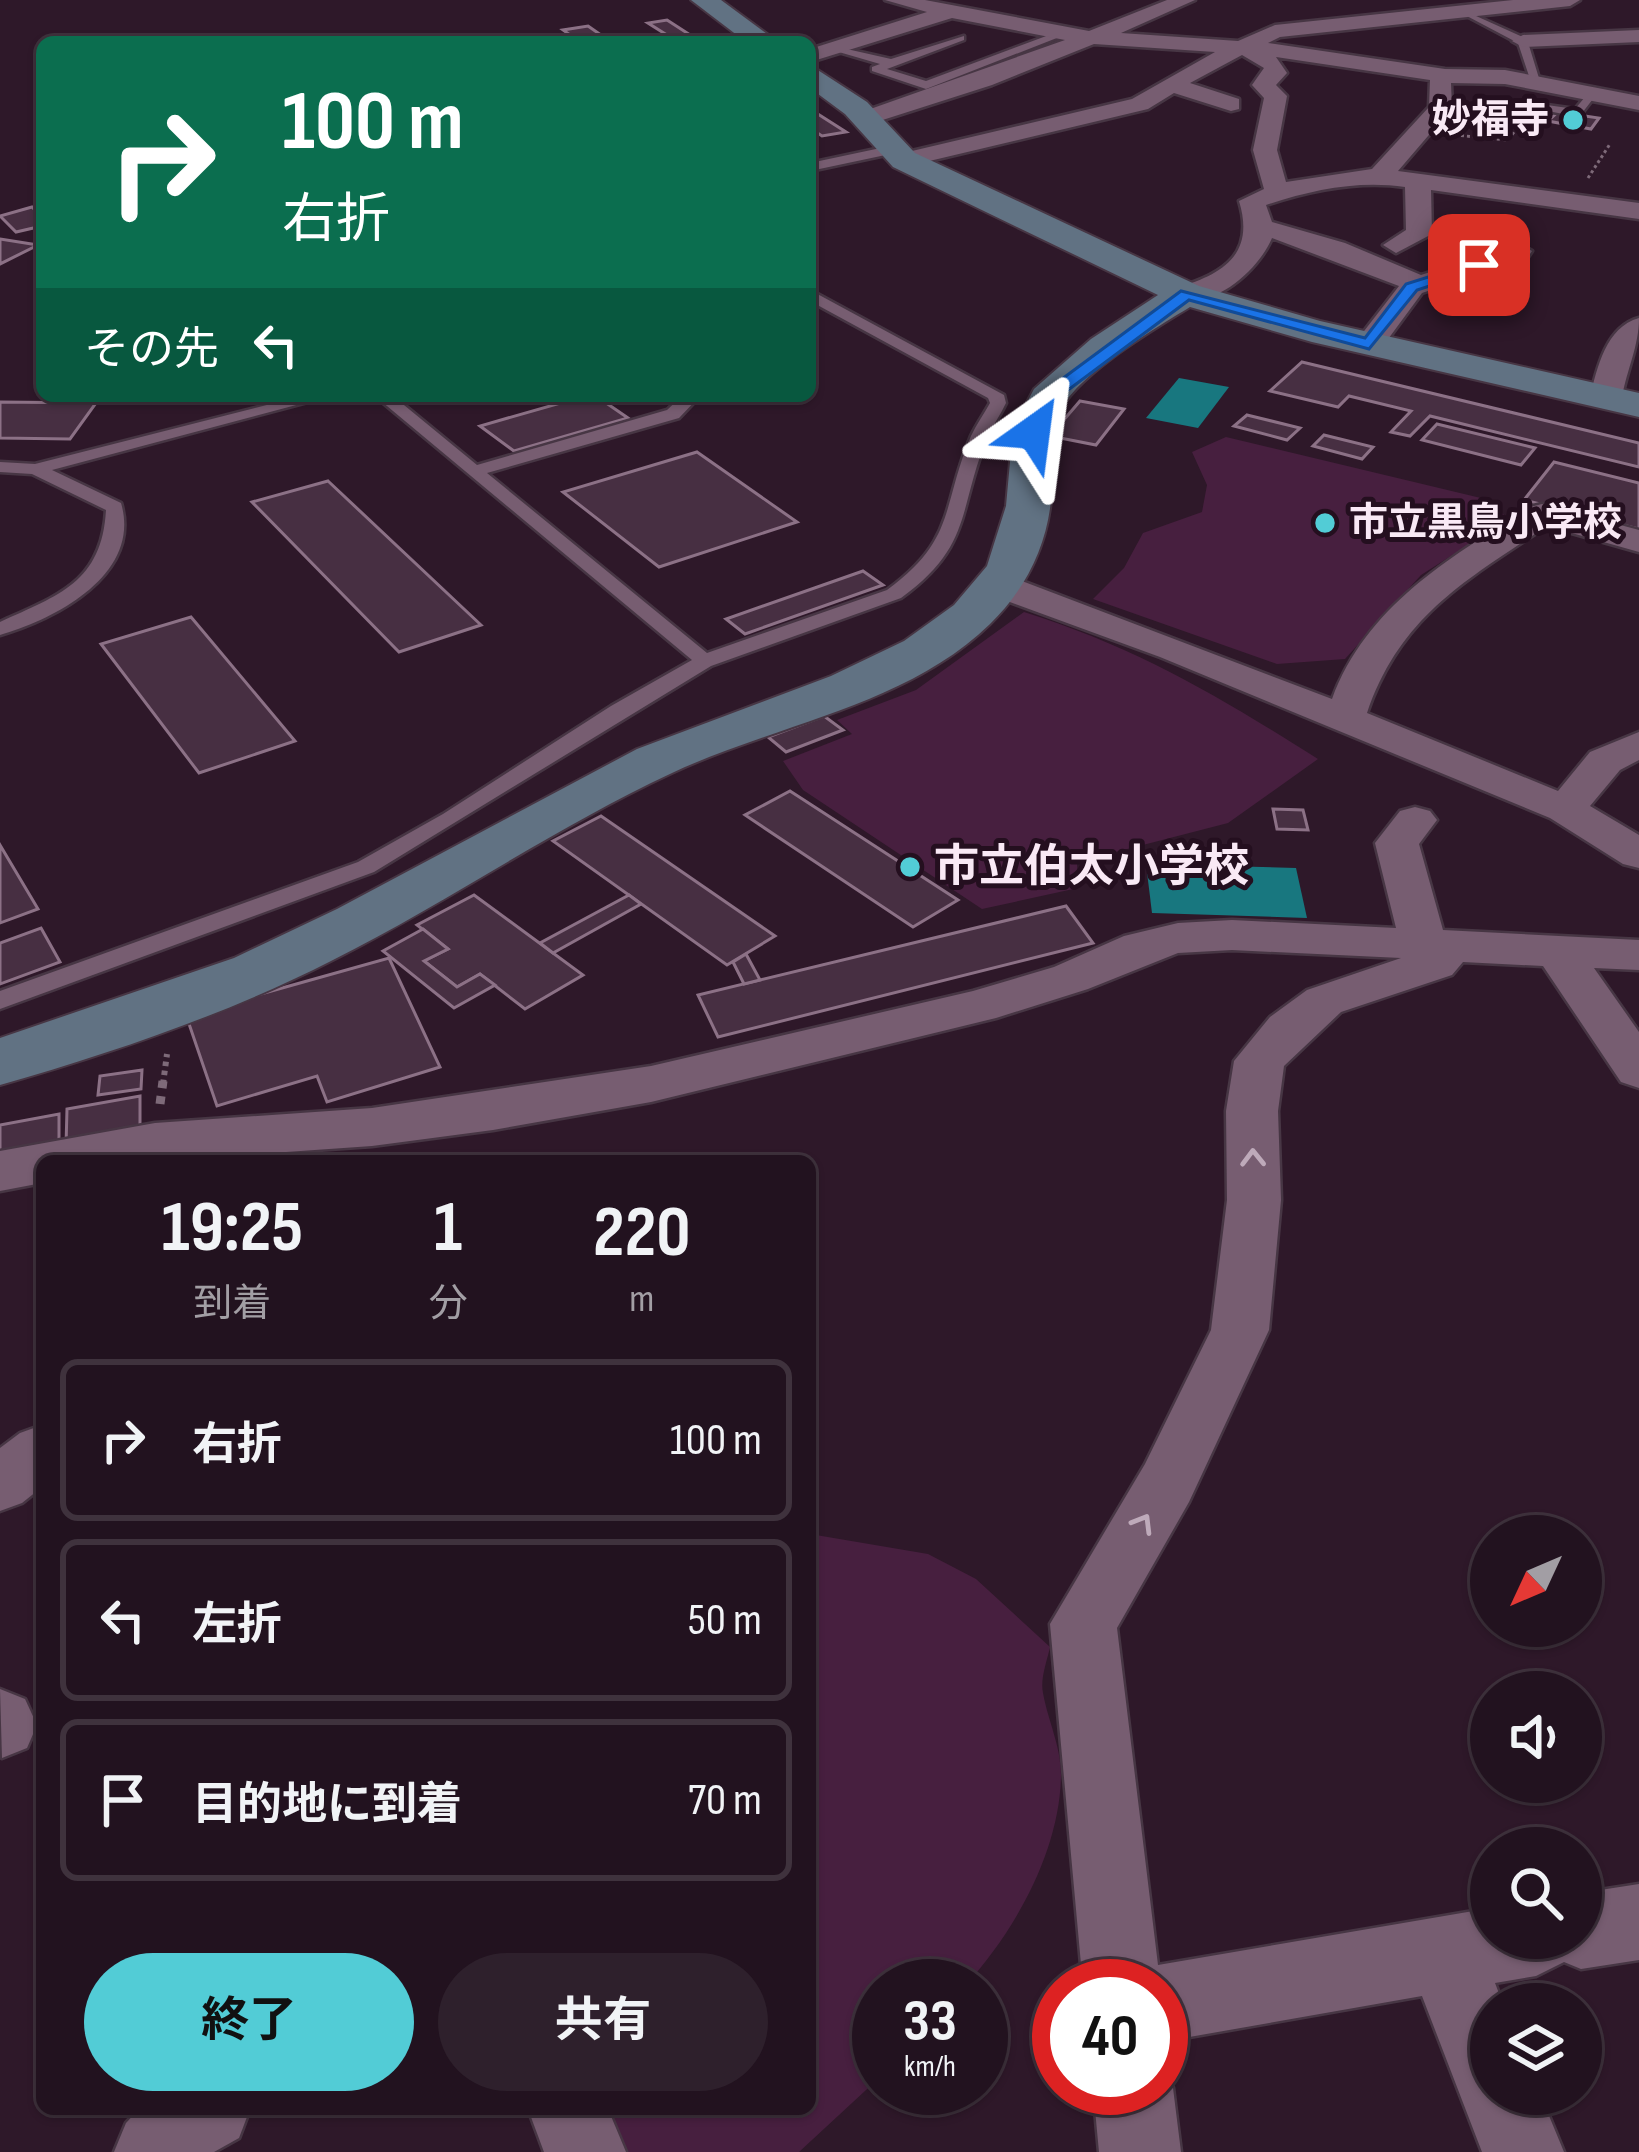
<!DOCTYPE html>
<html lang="ja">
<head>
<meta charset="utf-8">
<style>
	:root { --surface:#22121f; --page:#2e202c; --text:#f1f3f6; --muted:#a29ea4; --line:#3f323d; --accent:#52ccd6 }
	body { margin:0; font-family:"Sofia Sans Condensed","Noto Sans JP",sans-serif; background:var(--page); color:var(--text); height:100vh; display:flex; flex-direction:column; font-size:45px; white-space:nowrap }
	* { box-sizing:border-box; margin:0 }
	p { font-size:39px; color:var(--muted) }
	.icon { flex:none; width:66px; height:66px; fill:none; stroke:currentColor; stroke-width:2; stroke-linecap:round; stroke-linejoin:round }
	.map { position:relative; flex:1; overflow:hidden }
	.panel { position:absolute; left:36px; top:1155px; width:780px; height:960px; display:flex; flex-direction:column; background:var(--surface); border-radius:18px; box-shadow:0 3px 9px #0004,0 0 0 3px var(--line) }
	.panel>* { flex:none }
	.banner { position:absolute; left:36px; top:36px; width:780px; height:366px; border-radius:18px; box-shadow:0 3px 9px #0004,0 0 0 3px var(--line); background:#0b6e4f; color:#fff; overflow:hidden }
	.needle { width:78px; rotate:226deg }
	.controls { position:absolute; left:1470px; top:1515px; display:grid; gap:24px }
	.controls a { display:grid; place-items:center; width:132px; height:132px; border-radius:50%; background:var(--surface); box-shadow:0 3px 9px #0004,0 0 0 3px var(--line); font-size:60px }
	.speed { position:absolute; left:852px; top:1959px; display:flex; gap:24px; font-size:60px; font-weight:700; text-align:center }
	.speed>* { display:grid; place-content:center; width:156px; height:156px; border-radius:50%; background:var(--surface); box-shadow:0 3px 9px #0004,0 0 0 3px var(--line); line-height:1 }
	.speed small { font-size:30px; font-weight:400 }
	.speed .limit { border:18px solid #d22; background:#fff; color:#111 }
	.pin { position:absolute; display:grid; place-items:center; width:102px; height:102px; color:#fff; margin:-51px; border-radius:24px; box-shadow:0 6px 18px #0006 }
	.me { position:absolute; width:132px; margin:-66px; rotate:31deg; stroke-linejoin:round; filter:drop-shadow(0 0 9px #0008) }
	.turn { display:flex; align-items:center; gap:42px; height:252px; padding:0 48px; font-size:54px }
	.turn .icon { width:156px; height:156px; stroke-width:2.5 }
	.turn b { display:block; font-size:84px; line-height:102px }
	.then { display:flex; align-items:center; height:114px; padding:0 48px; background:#0003; gap:24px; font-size:45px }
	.eta { display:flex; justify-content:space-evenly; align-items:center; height:204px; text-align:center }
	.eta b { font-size:72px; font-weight:700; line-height:84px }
	.action { display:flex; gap:24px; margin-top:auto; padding:24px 48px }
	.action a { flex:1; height:138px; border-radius:72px; background:var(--accent); color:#111; font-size:48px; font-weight:700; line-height:138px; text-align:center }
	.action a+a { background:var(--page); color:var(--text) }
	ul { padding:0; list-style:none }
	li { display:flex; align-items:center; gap:36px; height:162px; margin:0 24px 18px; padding:0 24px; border:6px solid var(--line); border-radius:18px }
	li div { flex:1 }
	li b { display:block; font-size:45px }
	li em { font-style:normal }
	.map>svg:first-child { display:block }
</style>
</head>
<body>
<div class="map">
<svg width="1639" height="2152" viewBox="0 0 1639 2152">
	<rect width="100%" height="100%" fill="#2e1829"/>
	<g fill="#471f3f">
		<polygon points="1226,437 1485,499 1509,519 1421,575 1345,659 1277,664 1093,599 1124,568 1143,533 1202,512 1207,485 1192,452"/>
		<path d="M1024,612c114,36 194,84 294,147l-90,64 -151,39 1,26 -96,21 -179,-119 -20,-29 69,-27 -15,-14 79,-30z"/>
		<path d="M810,1534l118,20 48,25 74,68c-3,14 -10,32 -7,46 5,28 18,53 18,82 -1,76 -46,156 -96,211h-86v92l-80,74h-186l-19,-43h216z"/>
	</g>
	<g fill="#18777f">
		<polygon points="1179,378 1229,387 1198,428 1146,418"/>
		<polygon points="1146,864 1296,868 1307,918 1152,913"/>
	</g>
	<g fill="#472f42" stroke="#8c7186" stroke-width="3">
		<polygon points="667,20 701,42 678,42 648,23"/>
		<polygon points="588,26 611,42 580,42 563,30"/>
		<polygon points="810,109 846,132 822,136 810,128"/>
		<polygon points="1558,112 1599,118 1591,129 1548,121"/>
		<polygon points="32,207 42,217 42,226 16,232 0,216"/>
		<polygon points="0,239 38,245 0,264"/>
		<polygon points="1302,362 1639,443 1639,467 1430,416 1410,436 1391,432 1411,411 1349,396 1338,407 1270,391"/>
		<polygon points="585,396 596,396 628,418 514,451 480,426"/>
		<polygon points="1080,401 1124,409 1096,445 1050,436"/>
		<polygon points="0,402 96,403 70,439 0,438"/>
		<polygon points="1247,415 1300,428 1287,440 1234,426"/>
		<polygon points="1437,424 1535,448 1521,465 1422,440"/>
		<polygon points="1324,435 1373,447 1362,459 1313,446"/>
		<polygon points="697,452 797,522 659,567 563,492"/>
		<polygon points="1554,462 1639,483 1639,529 1524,500"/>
		<polygon points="328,481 481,625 399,652 252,502"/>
		<polygon points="863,571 883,585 745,634 726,619"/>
		<polygon points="191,617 295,741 199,773 101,644"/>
		<polygon points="824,716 843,730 786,752 768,737"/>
		<polygon points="790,791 958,900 913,927 745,815"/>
		<polygon points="1273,809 1303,810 1308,830 1277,829"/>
		<polygon points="601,816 775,936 727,965 553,841"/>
		<polygon points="0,845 38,909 0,923"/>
		<polygon points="474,895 553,953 583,975 525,1009 480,974 457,987 424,961 448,949 417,925"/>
		<polygon points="629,895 641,904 553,953 540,943"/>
		<polygon points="1066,906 1093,943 718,1037 698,995"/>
		<polygon points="41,928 60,962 0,984 0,943"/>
		<polygon points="423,929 448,949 424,961 457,987 480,974 495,985 454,1008 383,951"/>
		<polygon points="746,954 760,980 744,984 733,962"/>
		<polygon points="389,958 440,1067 327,1102 317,1076 217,1106 186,1015"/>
		<polygon points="142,1070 141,1089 98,1095 100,1076"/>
		<polygon points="140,1096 140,1133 66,1146 67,1109"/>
		<polygon points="59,1114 59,1148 0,1159 0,1125"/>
	</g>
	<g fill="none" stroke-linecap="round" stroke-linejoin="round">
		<defs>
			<g id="lane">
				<polygon points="1465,11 1527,39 1542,88 1532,85 1518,43 1465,15"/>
				<polygon points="1057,32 1067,34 926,89 872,71 872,67 880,64 832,50 838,47 891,59 964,36 964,40 887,69 926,81"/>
				<polygon points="1590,91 1596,95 1579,117 1527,107 1533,103 1575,109"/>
				<polygon points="890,146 895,153 810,171 810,163"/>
				<path d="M810,290l194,105 2,8c-5,11 -13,22 -18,33 -31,73 -14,109 -87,162l-190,68 -337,206 -374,137v-18l358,-129 85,-48 168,-108 81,-46 -317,-264h18l84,69 190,-55 15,-14h18l-21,22 -192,55 220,180 180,-63c70,-51 54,-84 84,-154 5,-11 13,-22 19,-33l-2,-5 -178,-97z"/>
				<path d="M302,396h28l-278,74 69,33c21,71 -65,116 -121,132v-13c59,-27 102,-40 106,-112l-74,-36 -32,-2v-10l35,2z"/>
			</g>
			<g id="street">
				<path d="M885,0h40l164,31 78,-31h28l-74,33 117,8 37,-16 238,-25h67l-10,6 -290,31 -12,6 177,26 60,1 134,26v14l-134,-26 -54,-1 1,25 -54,63 241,32v16l-208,-29 1,44 -36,19 -13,-8 23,-15 -1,-43c-47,-7 -94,3 -139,18l6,17 73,21 76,32 97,-32 14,8 -4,6 -106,36 -42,57 -11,3 -15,-9 45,-58 -127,-48c-14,33 -58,71 -96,62l-4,-6 4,-6c49,-14 79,-35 63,-87l25,-12 -11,-39 11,-52 -12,-13 12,-17 -22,-13 -52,28 49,16v10l-8,2 -57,-18 -26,16 -244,58 -9,-2v-10l237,-56 83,-47 -121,-8 -102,41 -125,40 -8,-2v-10l206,-73 -113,-22 -142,44v-13l117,-37zM1276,57l154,23 -1,27 -57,62 -86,13 -9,-32 10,-54 -11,-11 11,-12z"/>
				<polygon points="1639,30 1639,42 1523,47 1512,41 1523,35"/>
				<path d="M1639,318c0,28 -12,51 -17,79l-16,9 -11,-2 -5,-7c7,-29 16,-70 49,-79z"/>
				<path d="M1542,504l97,26v22l-92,-26c-81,54 -147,90 -180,187l191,78 32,-39 49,-20v28l-19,10 -30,36 49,29v33l-16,-4 -73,-46 -390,-161 -172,-63 -5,-8 5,-8h26l318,121c35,-94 118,-141 198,-192z"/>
				<polygon points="1415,807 1430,811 1437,820 1419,844 1443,930 1639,940 1639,970 1594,968 1639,1032 1639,1088 1621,1082 1543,966 1463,962 1452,975 1341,1012 1284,1066 1278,1111 1281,1200 1269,1330 1189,1502 1117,1628 1158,1965 1491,1908 1491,1938 1581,1938 1581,1893 1639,1884 1639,1960 1581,1969 1564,1962 1536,1976 1495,1983 1503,2004 1491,2004 1491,2094 1540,2094 1564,2152 1482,2152 1422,1996 1161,2042 1161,1986 1083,1986 1050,1624 1145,1464 1211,1330 1227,1200 1226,1111 1234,1061 1270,1017 1307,990 1401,958 1232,950 1178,953 1088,989 996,1018 651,1102 493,1130 372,1146 156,1161 42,1161 42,1183 0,1191 0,1151 155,1123 372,1108 651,1066 973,991 1054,967 1124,936 1178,923 1232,920 1396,928 1375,843 1400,811"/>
				<polygon points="42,1425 42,1487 22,1503 0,1511 0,1448 20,1433"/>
				<polygon points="0,1689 25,1699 37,1725 27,1748 2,1758"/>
				<polygon points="1161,2059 1173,2088 1181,2152 1099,2152 1093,2088 1161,2088"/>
				<polygon points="139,2109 250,2109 239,2138 214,2152 114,2152 126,2123"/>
				<polygon points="528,2109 608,2109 626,2152 544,2152"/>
			</g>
			<g id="secondary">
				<polygon points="691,0 721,0 778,42 746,42"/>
				<path d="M810,65l57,37 48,51 284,133 121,35 319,72v24l-327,-75 -122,-35c-36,22 -116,69 -132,108 -8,23 -6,48 -6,72 -2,53 -24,100 -62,137 -84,82 -214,100 -318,149 -118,55 -225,130 -341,188 -104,53 -219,92 -331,124v-47l234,-80 103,-49 300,-160 194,-73 73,-35 50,-36 33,-39 19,-60 7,-77 21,-40 57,-50 67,-44 -265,-128 -48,-53 -35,-26z"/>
			</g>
		</defs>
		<use href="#lane" stroke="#473644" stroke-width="5"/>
		<use href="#street" stroke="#473644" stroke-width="5"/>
		<use href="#secondary" stroke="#473644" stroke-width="4"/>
		<g stroke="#7e6a79" stroke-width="3" stroke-dasharray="3 3" stroke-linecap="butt">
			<polyline points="1455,135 1508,140 1520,124"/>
			<polyline points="1588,178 1610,144"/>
		</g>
		<polyline stroke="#7e6a79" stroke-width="6" stroke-dasharray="4.5 4.5" stroke-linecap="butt" points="163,1084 167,1054"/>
		<polyline stroke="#7e6a79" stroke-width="9" stroke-dasharray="8 8" stroke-linecap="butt" points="160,1104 163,1081"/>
		<use href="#lane" fill="#775d71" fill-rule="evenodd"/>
		<use href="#street" fill="#775d71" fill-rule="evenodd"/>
		<use href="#secondary" fill="#617283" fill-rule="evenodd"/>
	</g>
	<defs><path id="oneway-chevron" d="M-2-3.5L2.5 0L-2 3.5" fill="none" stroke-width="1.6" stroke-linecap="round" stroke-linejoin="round" transform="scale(3)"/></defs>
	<g stroke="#beaaba">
		<use href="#oneway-chevron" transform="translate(1253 1158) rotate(-91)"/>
		<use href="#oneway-chevron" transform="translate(1143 1523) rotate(-59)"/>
	</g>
	<polygon fill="#1a73e8" stroke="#114b97" stroke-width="3" points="1479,261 1485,268 1417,290 1369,349 1189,300 1056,399 1040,436 1025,432 1043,393 1181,291 1365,338 1406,284"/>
	<g fill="#52ccd6" stroke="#240f1f" stroke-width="4.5">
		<circle cx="1573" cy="120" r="12"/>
		<circle cx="1325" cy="523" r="12"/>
		<circle cx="910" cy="867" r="12"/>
	</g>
	<g text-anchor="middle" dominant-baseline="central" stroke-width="10" stroke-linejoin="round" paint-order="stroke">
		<g font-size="39" font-weight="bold" fill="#f9e9f5" stroke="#240f1f" text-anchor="end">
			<text x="1549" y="120">妙福寺</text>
			<text x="1349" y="523" text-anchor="start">市立黒鳥小学校</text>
		</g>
		<g font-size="45" font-weight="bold" fill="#f9e9f5" stroke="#240f1f" text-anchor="start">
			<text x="934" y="867">市立伯太小学校</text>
		</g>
	</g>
</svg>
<div class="controls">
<a><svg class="needle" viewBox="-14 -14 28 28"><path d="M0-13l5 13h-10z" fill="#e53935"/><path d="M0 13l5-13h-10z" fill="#a29ea4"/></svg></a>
<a><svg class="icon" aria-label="sound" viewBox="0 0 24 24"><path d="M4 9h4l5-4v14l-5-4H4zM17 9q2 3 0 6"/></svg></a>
<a><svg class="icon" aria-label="search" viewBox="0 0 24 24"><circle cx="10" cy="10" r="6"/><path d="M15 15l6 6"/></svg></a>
<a><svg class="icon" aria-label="layers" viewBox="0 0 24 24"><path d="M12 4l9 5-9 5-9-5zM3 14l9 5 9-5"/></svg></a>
</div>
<div class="speed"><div>33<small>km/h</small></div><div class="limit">40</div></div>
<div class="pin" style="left:1479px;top:265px;background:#d93025"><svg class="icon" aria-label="arrive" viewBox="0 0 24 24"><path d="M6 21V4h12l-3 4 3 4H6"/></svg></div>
<svg class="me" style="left:1034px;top:432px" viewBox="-20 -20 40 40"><path d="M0-17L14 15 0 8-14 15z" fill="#1a73e8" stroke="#fff" stroke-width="4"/></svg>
<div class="banner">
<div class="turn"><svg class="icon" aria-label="right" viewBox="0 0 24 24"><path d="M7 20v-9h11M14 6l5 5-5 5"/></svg><div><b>100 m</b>右折</div></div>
<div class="then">その先<svg class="icon" aria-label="left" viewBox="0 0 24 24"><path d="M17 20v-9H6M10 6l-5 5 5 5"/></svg></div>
</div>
<section class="panel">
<div class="eta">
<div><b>19:25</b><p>到着</p></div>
<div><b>1</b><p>分</p></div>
<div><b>220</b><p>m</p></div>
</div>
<ul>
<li><svg class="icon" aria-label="right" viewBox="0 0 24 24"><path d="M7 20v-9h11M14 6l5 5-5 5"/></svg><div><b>右折</b></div><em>100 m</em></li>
<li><svg class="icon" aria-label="left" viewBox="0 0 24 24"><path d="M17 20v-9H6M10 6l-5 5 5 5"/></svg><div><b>左折</b></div><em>50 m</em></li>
<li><svg class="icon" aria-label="arrive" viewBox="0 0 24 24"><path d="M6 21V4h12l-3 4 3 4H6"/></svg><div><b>目的地に到着</b></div><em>70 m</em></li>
</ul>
<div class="action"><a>終了</a><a>共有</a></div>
</section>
</div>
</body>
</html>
